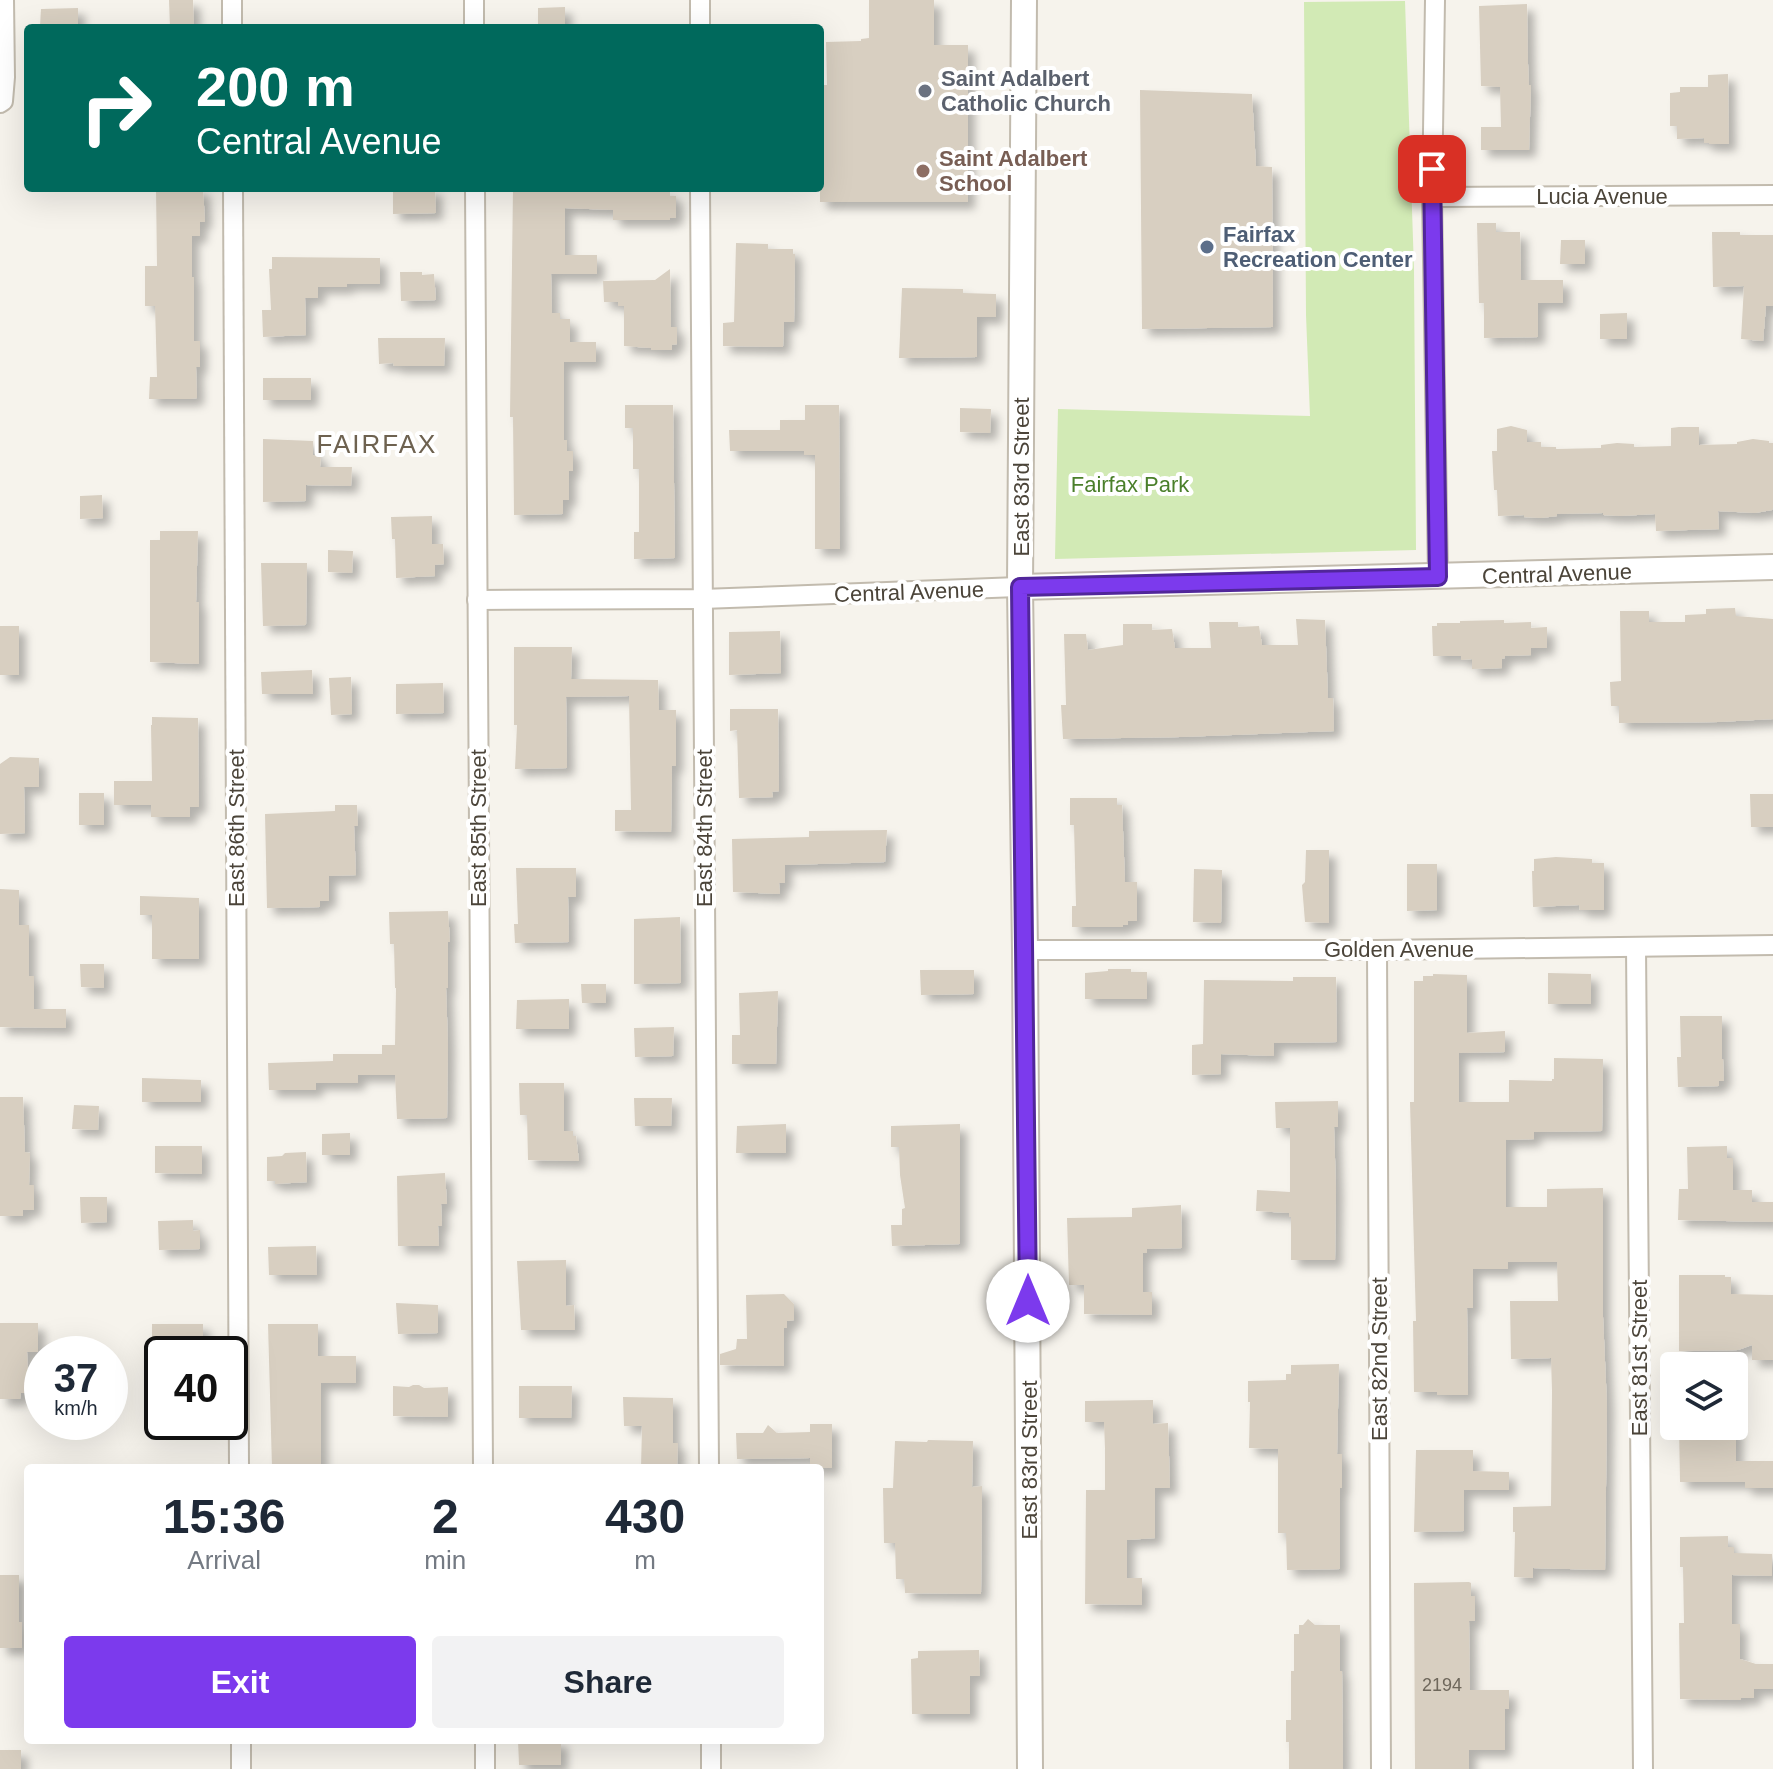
<!DOCTYPE html>
<html lang="en">
<head>
<meta charset="utf-8">
<style>
	:root { --surface:#fff; --page:#f2f2f3; --text:#1f2937; --muted:#747a83; --accent:#7c3aed }
	body { margin:0; font-family:Helvetica,sans-serif; background:var(--page); color:var(--text); height:100vh; display:flex; flex-direction:column; font-size:30px; white-space:nowrap }
	* { box-sizing:border-box; margin:0 }
	p { font-size:26px; color:var(--muted) }
	.icon { flex:none; width:44px; height:44px; fill:none; stroke:currentColor; stroke-width:2; stroke-linecap:round; stroke-linejoin:round }
	.map { position:relative; flex:1; overflow:hidden }
	.sheet { position:absolute; left:24px; top:1464px; width:800px; height:280px; display:flex; flex-direction:column; background:var(--surface); border-radius:8px; box-shadow:0 8px 32px #0002 }
	.sheet>* { flex:none }
	.top-card { position:absolute; left:24px; top:24px; width:800px; height:168px; border-radius:8px; box-shadow:0 8px 32px #0002; background:#00695c; color:#fff; overflow:hidden }
	.tools { position:absolute; left:1660px; top:1352px; display:grid; gap:16px }
	.tools a { display:grid; place-items:center; width:88px; height:88px; border-radius:8px; background:var(--surface); box-shadow:0 8px 32px #0002; font-size:40px }
	.speed { position:absolute; left:24px; top:1336px; display:flex; gap:16px; font-size:40px; font-weight:700; text-align:center }
	.speed>* { display:grid; place-content:center; width:104px; height:104px; border-radius:50%; background:var(--surface); box-shadow:0 8px 32px #0002; line-height:1 }
	.speed small { font-size:20px; font-weight:400 }
	.speed .limit { border:4px solid #111; border-radius:12px; background:#fff; color:#111 }
	.pin { position:absolute; display:grid; place-items:center; width:68px; height:68px; color:#fff; margin:-34px; border-radius:16px; box-shadow:0 4px 12px #0006 }
	.me { position:absolute; width:88px; margin:-44px; rotate:0deg; stroke-linejoin:round; filter:drop-shadow(0 0 6px #0008) }
	.turn { display:flex; align-items:center; gap:28px; height:168px; padding:0 40px; font-size:36px }
	.turn .icon { width:104px; height:104px; stroke-width:2.5 }
	.turn b { display:block; font-size:56px; line-height:68px }
	.eta { display:flex; justify-content:space-evenly; align-items:center; height:136px; text-align:center }
	.eta b { font-size:48px; font-weight:800; line-height:56px }
	.button { display:flex; gap:16px; margin-top:auto; padding:16px 40px }
	.button a { flex:1; height:92px; border-radius:8px; background:var(--accent); color:#fff; font-size:32px; font-weight:800; line-height:92px; text-align:center }
	.button a+a { background:var(--page); color:var(--text) }
	.map>svg:first-child { display:block }
</style>
</head>
<body>
<div class="map">
<svg width="1773" height="1769" viewBox="0 0 1773 1769">
	<defs>
		<filter id="shadow"><feDropShadow dx="7" dy="7" stdDeviation="4" flood-color="#0004"/></filter>
	</defs>
	<rect width="100%" height="100%" fill="#f6f3ec"/>
	<polygon fill="#d2eab5" points="1405,1 1414,269 1416,550 1055,559 1058,409 1310,416 1306,315 1304,2"/>
	<g fill="#d8cfc1" filter="url(#shadow)">
		<polygon points="169,0 193,0 194,28 170,28"/>
		<polygon points="869,0 934,0 934,45 968,45 968,202 820,202 820,102 822,102 822,85 827,85 826,42 861,41 861,39 869,38"/>
		<polygon points="1527,4 1528,64 1529,85 1531,85 1529,150 1481,150 1481,127 1501,127 1500,87 1481,86 1479,6"/>
		<polygon points="565,7 565,28 538,28 538,8"/>
		<polygon points="78,8 78,28 41,28 40,26 41,9"/>
		<polygon points="1728,74 1729,144 1709,144 1709,143 1704,143 1704,138 1677,139 1677,126 1670,126 1670,93 1680,92 1680,87 1708,87 1708,75"/>
		<polygon points="1140,90 1252,94 1256,166 1272,167 1273,327 1142,329"/>
		<polygon points="156,188 203,188 205,222 200,222 200,236 192,236 192,277 194,277 194,341 200,341 200,367 196,367 197,398 190,399 149,399 150,377 157,377 155,306 145,306 145,266 157,266"/>
		<polygon points="393,188 435,188 436,213 393,214"/>
		<polygon points="513,188 596,188 596,191 670,191 670,196 676,196 676,218 670,218 670,220 613,220 613,210 565,208 565,255 597,255 597,274 551,274 552,313 560,313 560,319 570,319 570,342 596,342 596,362 564,362 564,440 567,440 567,451 573,451 573,471 569,471 569,500 563,500 563,514 514,515 513,417 510,417"/>
		<polygon points="1477,223 1496,223 1496,232 1520,232 1521,280 1563,280 1563,303 1538,303 1538,337 1484,338 1484,303 1479,303"/>
		<polygon points="1712,232 1740,232 1740,235 1773,235 1773,306 1766,306 1763,341 1741,339 1744,286 1713,287"/>
		<polygon points="1561,240 1585,240 1585,264 1560,264"/>
		<polygon points="736,243 768,244 768,249 793,249 793,254 795,254 794,322 784,322 783,347 723,346 723,323 734,322"/>
		<polygon points="272,257 380,258 380,284 347,284 347,287 318,287 318,298 305,298 306,335 263,337 262,310 271,310 269,269 272,269"/>
		<polygon points="670,269 671,327 677,327 677,344 672,345 672,350 651,350 651,348 624,346 624,306 618,306 618,302 604,302 603,281 655,280"/>
		<polygon points="400,272 422,272 422,275 434,274 436,300 401,301"/>
		<polygon points="902,288 963,289 963,293 996,294 996,317 977,317 977,357 899,358"/>
		<polygon points="1627,313 1627,339 1600,339 1600,314"/>
		<polygon points="378,338 445,338 444,366 394,366 393,363 379,364"/>
		<rect x="263" y="378" width="48" height="22"/>
		<polygon points="625,405 673,405 675,558 634,559 634,532 639,532 639,469 633,469 633,428 625,428"/>
		<polygon points="805,405 839,405 840,549 815,549 815,455 804,455 804,451 730,451 729,430 780,430 780,420 805,420"/>
		<polygon points="960,408 991,409 990,433 960,432"/>
		<polygon points="1511,426 1527,430 1527,442 1541,442 1541,447 1556,447 1556,449 1601,448 1601,445 1617,443 1634,444 1634,447 1671,446 1671,428 1679,427 1699,427 1699,445 1737,444 1737,442 1753,439 1769,441 1769,443 1773,443 1773,508 1772,510 1755,513 1718,511 1719,529 1656,531 1655,514 1620,516 1603,515 1603,513 1557,514 1557,516 1541,518 1524,517 1524,515 1498,516 1497,490 1494,490 1492,451 1497,451 1497,429"/>
		<polygon points="263,439 313,441 313,455 321,455 320,467 352,467 351,486 306,485 306,501 263,502"/>
		<polygon points="102,495 103,518 80,519 80,496"/>
		<polygon points="432,516 432,544 443,544 444,564 435,565 435,576 396,578 395,539 392,539 391,517"/>
		<polygon points="160,531 198,531 196,602 199,602 199,664 150,662 150,540 160,540"/>
		<polygon points="328,550 353,551 352,573 328,572"/>
		<polygon points="261,563 307,563 306,625 263,626"/>
		<polygon points="1735,608 1736,616 1773,619 1773,719 1718,722 1619,723 1619,706 1611,706 1610,682 1621,681 1620,611 1649,611 1649,622 1685,622 1685,615 1706,614 1706,609"/>
		<polygon points="1296,619 1325,620 1328,698 1333,698 1334,731 1180,737 1063,739 1061,705 1066,705 1064,634 1086,634 1088,650 1123,645 1123,624 1152,624 1152,630 1172,629 1175,648 1211,648 1209,622 1238,622 1238,627 1259,626 1262,645 1298,645"/>
		<polygon points="1504,620 1504,623 1531,622 1531,628 1547,627 1547,648 1531,648 1531,655 1505,656 1505,658 1502,659 1502,668 1472,669 1472,659 1461,660 1461,656 1433,656 1432,626 1437,626 1437,623 1460,623 1460,621"/>
		<rect x="0" y="626" width="19" height="49"/>
		<polygon points="780,631 781,673 729,675 729,632"/>
		<polygon points="514,647 572,647 571,679 658,680 659,710 676,710 676,766 672,766 671,832 615,831 615,810 631,810 629,696 566,697 567,768 515,769 517,725 514,725"/>
		<polygon points="312,670 313,694 262,694 261,672"/>
		<polygon points="351,677 352,714 331,715 329,678"/>
		<polygon points="443,683 444,713 396,714 396,684"/>
		<polygon points="730,709 778,709 779,791 772,792 773,797 739,798 737,730 730,731"/>
		<polygon points="152,717 198,718 199,807 190,807 190,817 151,817 151,805 114,805 114,781 152,781 151,725 152,725"/>
		<polygon points="10,757 39,758 39,787 24,787 25,833 0,834 0,764"/>
		<rect x="79" y="793" width="25" height="32"/>
		<polygon points="1750,794 1773,794 1773,827 1751,827"/>
		<polygon points="1070,798 1117,798 1117,805 1122,805 1125,882 1137,882 1137,921 1128,921 1128,925 1123,925 1123,927 1072,927 1072,906 1076,906 1074,825 1070,825"/>
		<polygon points="335,805 357,805 358,826 354,826 356,875 329,876 329,901 320,901 320,907 267,908 265,814 335,811"/>
		<polygon points="887,830 885,862 785,865 785,883 779,883 780,894 733,892 732,839 809,837 809,831"/>
		<polygon points="1306,850 1329,850 1329,923 1305,922 1302,885 1305,882"/>
		<polygon points="1556,857 1592,859 1592,863 1604,863 1604,910 1580,910 1579,905 1533,907 1532,871 1534,871 1534,859"/>
		<polygon points="1407,864 1437,864 1437,910 1407,911"/>
		<polygon points="516,868 576,868 576,897 568,897 569,942 515,943 514,924 518,924"/>
		<polygon points="1194,869 1222,870 1221,923 1193,922"/>
		<polygon points="0,889 19,890 19,925 29,925 29,976 34,976 34,1009 66,1009 66,1028 0,1027"/>
		<polygon points="140,896 199,898 199,959 152,959 152,915 140,915"/>
		<polygon points="448,911 450,942 448,942 448,988 446,988 448,1045 447,1118 397,1119 395,1075 358,1075 358,1083 316,1083 316,1090 269,1090 268,1063 333,1061 333,1054 382,1054 382,1045 395,1045 396,988 395,988 394,944 390,944 389,912"/>
		<polygon points="680,917 681,983 634,984 634,919"/>
		<polygon points="80,964 104,964 104,988 81,987"/>
		<polygon points="1108,969 1131,969 1131,972 1147,972 1147,999 1085,999 1085,973 1108,971"/>
		<polygon points="920,970 974,970 974,994 921,995"/>
		<polygon points="1548,973 1591,974 1591,1004 1548,1004"/>
		<polygon points="1433,974 1467,975 1467,1033 1505,1031 1505,1052 1459,1053 1459,1102 1509,1102 1509,1080 1552,1081 1552,1079 1554,1079 1554,1058 1603,1059 1602,1131 1534,1132 1534,1139 1506,1140 1506,1207 1547,1207 1547,1189 1603,1188 1603,1317 1607,1405 1605,1570 1533,1568 1533,1578 1514,1577 1515,1532 1513,1532 1513,1507 1551,1506 1552,1391 1551,1358 1511,1359 1510,1301 1558,1301 1557,1262 1508,1262 1508,1269 1473,1269 1473,1308 1467,1308 1468,1395 1437,1395 1437,1392 1414,1392 1413,1321 1416,1321 1410,1102 1414,1102 1414,981 1423,981 1423,976 1433,976"/>
		<polygon points="1293,977 1336,977 1337,1042 1274,1043 1274,1056 1221,1054 1221,1074 1192,1075 1192,1045 1203,1044 1204,980 1293,981"/>
		<polygon points="581,984 606,984 606,1003 582,1003"/>
		<polygon points="778,991 776,1064 732,1064 732,1035 740,1035 739,993"/>
		<polygon points="569,999 569,1029 516,1029 517,1000"/>
		<polygon points="1680,1016 1722,1016 1722,1059 1723,1059 1724,1081 1719,1081 1719,1086 1678,1087 1677,1057 1681,1057"/>
		<polygon points="674,1027 673,1056 635,1057 634,1028"/>
		<polygon points="142,1078 201,1080 201,1102 142,1102"/>
		<polygon points="519,1083 564,1083 564,1131 573,1131 573,1136 576,1136 579,1161 528,1160 527,1115 520,1115"/>
		<polygon points="0,1097 23,1097 25,1152 30,1153 29,1185 34,1185 34,1210 23,1210 23,1216 0,1216"/>
		<polygon points="634,1098 672,1098 671,1126 635,1126"/>
		<polygon points="1338,1101 1338,1127 1334,1127 1336,1189 1335,1260 1291,1260 1291,1217 1289,1217 1289,1213 1256,1211 1257,1190 1290,1192 1290,1128 1276,1128 1275,1102"/>
		<polygon points="74,1105 99,1106 98,1130 72,1129"/>
		<polygon points="786,1124 786,1153 736,1153 737,1126"/>
		<polygon points="960,1124 960,1244 892,1246 891,1225 902,1225 902,1209 905,1208 900,1175 899,1147 891,1147 891,1126"/>
		<polygon points="350,1133 350,1155 322,1155 322,1134"/>
		<polygon points="155,1146 202,1146 202,1174 155,1173"/>
		<polygon points="1727,1146 1727,1158 1733,1158 1733,1190 1752,1190 1752,1202 1773,1202 1773,1222 1678,1220 1679,1189 1688,1189 1687,1147"/>
		<polygon points="306,1152 307,1182 275,1184 275,1181 267,1181 267,1157 282,1156 285,1153"/>
		<polygon points="445,1173 447,1204 441,1204 442,1226 438,1226 439,1246 398,1246 397,1176"/>
		<polygon points="80,1197 107,1197 107,1222 81,1223"/>
		<polygon points="1181,1205 1182,1248 1147,1249 1147,1253 1143,1253 1143,1292 1152,1292 1152,1315 1084,1314 1084,1285 1069,1285 1067,1218 1132,1217 1132,1208"/>
		<polygon points="193,1220 193,1231 200,1230 200,1249 159,1250 158,1221"/>
		<polygon points="316,1246 317,1275 269,1275 268,1247"/>
		<polygon points="566,1260 566,1306 574,1305 575,1330 521,1330 517,1261"/>
		<polygon points="1679,1275 1725,1275 1725,1277 1731,1277 1731,1294 1773,1295 1773,1360 1752,1360 1752,1345 1738,1350 1679,1351"/>
		<polygon points="784,1294 794,1304 794,1320 787,1321 787,1328 784,1328 784,1366 720,1365 720,1354 736,1349 737,1339 747,1339 746,1295"/>
		<polygon points="396,1303 438,1305 438,1333 398,1334"/>
		<polygon points="0,1323 38,1323 38,1352 27,1352 29,1393 21,1393 20,1399 0,1399"/>
		<polygon points="152,1324 203,1324 203,1353 152,1352"/>
		<polygon points="268,1324 318,1324 318,1356 356,1356 356,1383 321,1383 321,1468 272,1468"/>
		<polygon points="1339,1364 1337,1454 1342,1454 1342,1488 1340,1488 1340,1569 1287,1570 1286,1533 1278,1533 1278,1449 1249,1448 1250,1402 1248,1402 1248,1381 1286,1380 1286,1374 1291,1374 1291,1365"/>
		<polygon points="413,1385 419,1385 424,1388 448,1387 448,1417 393,1416 393,1386 409,1387"/>
		<polygon points="519,1386 572,1386 571,1418 519,1418"/>
		<polygon points="623,1397 673,1398 673,1443 678,1443 677,1468 641,1468 642,1426 624,1426"/>
		<polygon points="1153,1400 1153,1424 1168,1423 1170,1488 1155,1488 1155,1538 1127,1540 1127,1578 1142,1578 1142,1605 1085,1604 1086,1490 1105,1490 1105,1449 1104,1422 1085,1422 1085,1401"/>
		<polygon points="810,1424 832,1424 832,1468 810,1468 810,1458 737,1459 736,1433 763,1433 768,1425 777,1433 810,1432"/>
		<polygon points="1679,1426 1736,1426 1736,1461 1773,1461 1773,1488 1745,1488 1745,1482 1680,1482"/>
		<polygon points="928,1440 973,1441 972,1487 982,1486 981,1594 905,1593 904,1579 896,1579 895,1543 884,1543 883,1488 893,1488 895,1441 927,1442"/>
		<polygon points="1416,1450 1473,1450 1473,1471 1509,1472 1509,1490 1464,1490 1464,1531 1414,1532"/>
		<polygon points="1728,1536 1728,1547 1734,1547 1734,1553 1772,1554 1772,1576 1732,1575 1732,1624 1740,1624 1740,1659 1756,1664 1773,1664 1773,1689 1754,1689 1754,1698 1741,1698 1741,1700 1680,1699 1679,1623 1684,1623 1683,1567 1680,1567 1680,1537"/>
		<polygon points="0,1575 19,1575 19,1622 22,1622 22,1648 0,1648"/>
		<polygon points="1469,1582 1471,1583 1471,1596 1475,1596 1475,1621 1469,1621 1470,1690 1509,1690 1509,1709 1505,1709 1505,1750 1469,1750 1469,1769 1415,1769 1414,1583"/>
		<polygon points="1308,1619 1315,1625 1340,1625 1340,1671 1342,1671 1343,1769 1289,1769 1289,1742 1286,1742 1286,1720 1291,1720 1291,1671 1294,1671 1294,1634 1299,1634 1299,1625 1303,1625"/>
		<polygon points="979,1650 980,1676 970,1676 970,1714 912,1714 911,1659 918,1658 918,1651"/>
		<polygon points="518,1740 561,1740 561,1765 519,1765"/>
		<rect x="0" y="1750" width="21" height="19"/>
	</g>
	<g fill="none" stroke-linecap="round" stroke-linejoin="round">
		<defs>
			<g id="minor">
				<polyline points="232,0 232,28"/>
				<polyline points="474,0 474,28"/>
				<polyline points="700,0 700,28"/>
				<polyline points="1435,0 1432,197 1438,577"/>
				<polyline points="0,103 3,101 5,77 4,0"/>
				<polyline points="233,188 239,1468"/>
				<polyline points="475,188 483,1468"/>
				<polyline points="700,188 709,1468"/>
				<polyline points="1432,197 1773,195"/>
				<polyline points="477,600 702,599 1020,587"/>
				<polyline points="1636,947 1643,1769"/>
				<polyline points="1025,950 1377,950 1773,945"/>
				<polyline points="1377,950 1381,1769"/>
				<polyline points="241,1740 241,1769"/>
				<polyline points="485,1740 485,1769"/>
				<polyline points="711,1740 711,1769"/>
			</g>
			<g id="tertiary">
				<polyline points="1024,0 1020,587 1025,950 1030,1769"/>
				<polyline points="1020,587 1773,567"/>
			</g>
		</defs>
		<use href="#minor" stroke="#c2bbae" stroke-width="22"/>
		<use href="#tertiary" stroke="#c2bbae" stroke-width="28"/>
		<use href="#minor" stroke="#fff" stroke-width="18"/>
		<use href="#tertiary" stroke="#fff" stroke-width="24"/>
	</g>
	<g fill="none" stroke-linecap="round" stroke-linejoin="round">
		<defs>
			<polyline id="route" points="1028,1301 1020,587 1438,577 1432,169"/>
		</defs>
		<use href="#route" stroke="#51269a" stroke-width="20"/>
		<use href="#route" stroke="#7c3aed" stroke-width="14"/>
	</g>
	<circle fill="#6b7280" stroke="#fff" stroke-width="3" cx="925" cy="91" r="8"/>
	<circle fill="#8d6e63" stroke="#fff" stroke-width="3" cx="923" cy="171" r="8"/>
	<circle fill="#5c6f8a" stroke="#fff" stroke-width="3" cx="1207" cy="247" r="8"/>
	<g text-anchor="middle" dominant-baseline="central" stroke-width="8" stroke-linejoin="round" paint-order="stroke">
		<g font-size="18" fill="#6e675b">
			<text x="1442" y="1685">2194</text>
		</g>
		<g font-size="22" font-weight="bold" fill="#5b616d" stroke="#fff" text-anchor="start">
			<text x="941" y="78">Saint Adalbert<tspan x="941" dy="25">Catholic Church</tspan></text>
		</g>
		<g font-size="22" font-weight="bold" fill="#785e54" stroke="#fff" text-anchor="start">
			<text x="939" y="158">Saint Adalbert<tspan x="939" dy="25">School</tspan></text>
		</g>
		<g font-size="22" fill="#4b4439" stroke="#fff">
			<text x="1602" y="196">Lucia Avenue</text>
			<text transform="translate(1021 477) rotate(-90)">East 83rd Street</text>
			<text transform="translate(1557 574) rotate(-2)">Central Avenue</text>
			<text transform="translate(909 592) rotate(-2)">Central Avenue</text>
			<text transform="translate(236 828) rotate(-90)">East 86th Street</text>
			<text transform="translate(478 828) rotate(-90)">East 85th Street</text>
			<text transform="translate(704 828) rotate(-90)">East 84th Street</text>
			<text x="1399" y="949">Golden Avenue</text>
			<text transform="translate(1639 1358) rotate(-90)">East 81st Street</text>
			<text transform="translate(1379 1359) rotate(-90)">East 82nd Street</text>
			<text transform="translate(1029 1460) rotate(-90)">East 83rd Street</text>
		</g>
		<g font-size="22" font-weight="bold" fill="#4e5e75" stroke="#fff" text-anchor="start">
			<text x="1223" y="234">Fairfax<tspan x="1223" dy="25">Recreation Center</tspan></text>
		</g>
		<g font-size="22" fill="#4a7f2a" stroke="#fff">
			<text x="1130" y="484">Fairfax Park</text>
		</g>
		<g font-size="26" letter-spacing="2" fill="#6e6250" stroke="#fff">
			<text x="377" y="444">FAIRFAX</text>
		</g>
	</g>
</svg>
<div class="tools">
<a><svg class="icon" aria-label="layers" viewBox="0 0 24 24"><path d="M12 4l9 5-9 5-9-5zM3 14l9 5 9-5"/></svg></a>
</div>
<div class="speed"><div>37<small>km/h</small></div><div class="limit">40</div></div>
<div class="pin" style="left:1432px;top:169px;background:#d93025"><svg class="icon" aria-label="arrive" viewBox="0 0 24 24"><path d="M6 21V4h12l-3 4 3 4H6"/></svg></div>
<svg class="me" style="left:1028px;top:1301px" viewBox="-20 -20 40 40"><circle r="19" fill="#fff"/><path d="M0-13L10 11 0 6-10 11z" fill="#7c3aed"/></svg>
<div class="top-card">
<div class="turn"><svg class="icon" aria-label="right" viewBox="0 0 24 24"><path d="M7 20v-9h11M14 6l5 5-5 5"/></svg><div><b>200 m</b>Central Avenue</div></div>
</div>
<section class="sheet">
<div class="eta">
<div><b>15:36</b><p>Arrival</p></div>
<div><b>2</b><p>min</p></div>
<div><b>430</b><p>m</p></div>
</div>
<div class="button"><a>Exit</a><a>Share</a></div>
</section>
</div>
</body>
</html>
